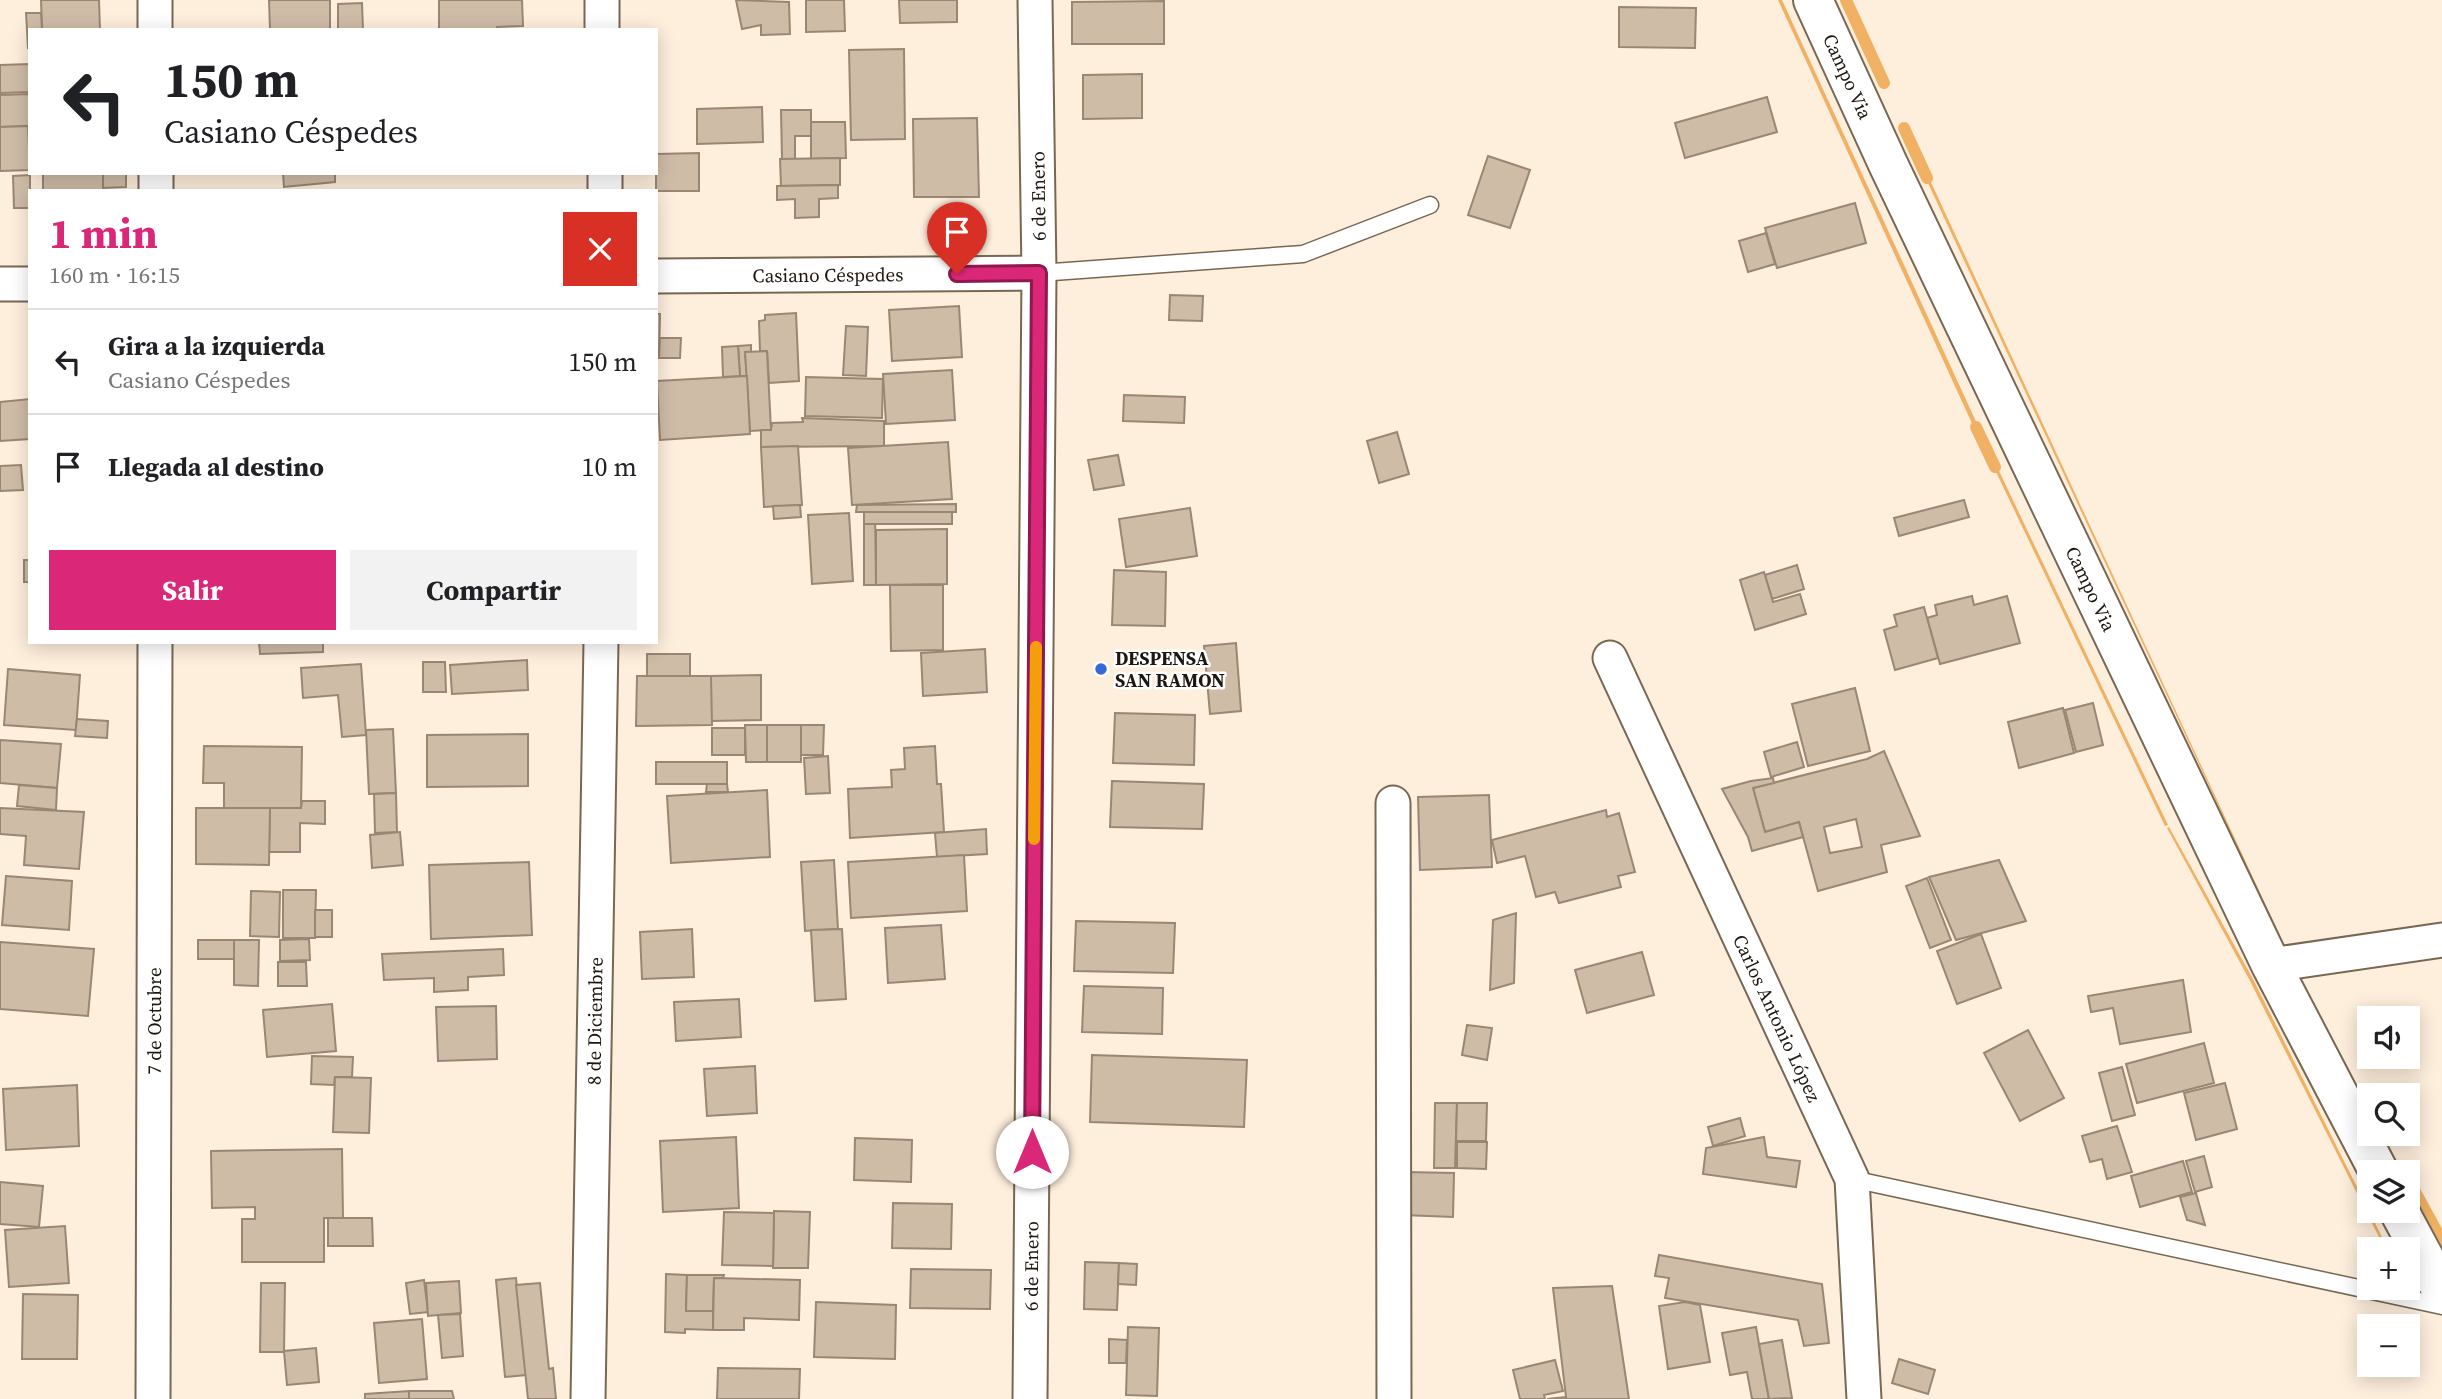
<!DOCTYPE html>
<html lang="es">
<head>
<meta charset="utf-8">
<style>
	:root { --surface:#fff; --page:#f2f2f2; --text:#202124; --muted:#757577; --line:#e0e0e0; --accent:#db2777 }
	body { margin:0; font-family:"Source Serif 4",serif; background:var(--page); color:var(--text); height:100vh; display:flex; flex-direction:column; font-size:26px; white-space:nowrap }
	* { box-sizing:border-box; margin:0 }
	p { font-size:23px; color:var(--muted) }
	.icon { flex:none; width:38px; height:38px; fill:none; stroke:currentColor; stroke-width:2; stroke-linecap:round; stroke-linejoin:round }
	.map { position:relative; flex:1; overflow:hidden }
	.panel { position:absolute; left:28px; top:189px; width:630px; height:455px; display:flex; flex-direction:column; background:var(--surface); border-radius:0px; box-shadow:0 4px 18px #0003 }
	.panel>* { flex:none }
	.hud { position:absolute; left:28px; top:28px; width:630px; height:147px; border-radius:0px; box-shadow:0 4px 18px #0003; background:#fff; color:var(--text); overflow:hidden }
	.controls { position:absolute; left:2357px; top:1006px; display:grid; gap:14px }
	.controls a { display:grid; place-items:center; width:63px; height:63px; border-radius:0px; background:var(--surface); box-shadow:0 4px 18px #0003; font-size:35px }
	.pin { position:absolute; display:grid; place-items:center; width:60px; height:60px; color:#fff; margin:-72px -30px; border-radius:50% 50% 50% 0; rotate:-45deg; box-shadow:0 0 7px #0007 }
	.pin .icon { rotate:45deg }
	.me { position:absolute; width:77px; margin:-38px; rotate:0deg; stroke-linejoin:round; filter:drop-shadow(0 0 5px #0008) }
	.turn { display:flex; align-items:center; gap:24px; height:147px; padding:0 21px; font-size:32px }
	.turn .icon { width:91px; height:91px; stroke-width:2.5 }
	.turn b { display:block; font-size:49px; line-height:60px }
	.round { display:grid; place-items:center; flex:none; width:74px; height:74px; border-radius:0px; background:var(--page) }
	.head { display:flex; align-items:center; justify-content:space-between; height:119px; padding:0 21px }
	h1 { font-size:42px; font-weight:700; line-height:52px; color:var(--accent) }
	.cta { display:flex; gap:14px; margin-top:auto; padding:14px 21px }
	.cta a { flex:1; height:80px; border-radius:0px; background:var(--accent); color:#fff; font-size:28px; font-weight:700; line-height:80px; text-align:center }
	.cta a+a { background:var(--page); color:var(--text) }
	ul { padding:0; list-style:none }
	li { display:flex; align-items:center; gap:21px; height:105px; padding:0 21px; border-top:2px solid var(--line) }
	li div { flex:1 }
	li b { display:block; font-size:26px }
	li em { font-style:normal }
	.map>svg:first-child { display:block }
</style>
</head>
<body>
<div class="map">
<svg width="2442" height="1399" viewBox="0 0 2442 1399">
	<rect width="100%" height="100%" fill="#feeedc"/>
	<g fill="#f0b164">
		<polygon points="1778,0 1782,0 1985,441 1981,443"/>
		<polygon points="1923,165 2281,938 2280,938 1920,166"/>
		<polygon points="1990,452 2168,825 2165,826 1987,453"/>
		<polygon points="2169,827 2253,979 2388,1249 2385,1249 2249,979 2167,828"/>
	</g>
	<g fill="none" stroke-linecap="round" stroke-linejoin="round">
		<g stroke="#f0b164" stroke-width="12">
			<polyline points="1846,0 1884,83"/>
			<polyline points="1904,128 1927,178"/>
			<polyline points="1976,427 1995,467"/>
			<polyline points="2408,1179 2442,1241"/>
		</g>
	</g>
	<g fill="#cfbca7" stroke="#998773" stroke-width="2" fill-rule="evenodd">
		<polygon points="41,0 99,0 100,30 42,30"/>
		<polygon points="269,0 330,0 330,30 270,30"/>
		<polygon points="439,0 522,0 523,26 497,27 497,30 439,30"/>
		<polygon points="736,0 789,2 790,34 761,35 761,25 742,29"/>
		<polygon points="806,0 844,0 845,31 806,32"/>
		<polygon points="899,0 957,0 957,22 900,23"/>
		<polygon points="1164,1 1164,44 1072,44 1072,2"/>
		<polygon points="362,3 363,30 338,30 338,4"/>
		<polygon points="1619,7 1696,8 1695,48 1619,47"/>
		<polygon points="26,13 41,13 42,30 30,30 30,48 28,48"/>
		<polygon points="904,49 905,139 851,140 849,50"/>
		<polygon points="30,64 30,92 0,93 0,65"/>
		<polygon points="1142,74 1142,118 1083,119 1083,75"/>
		<polygon points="30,94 30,126 0,127 0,95"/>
		<polygon points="1767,97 1777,132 1685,158 1675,123"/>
		<polygon points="762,107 763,142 697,144 697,109"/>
		<polygon points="781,110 811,110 811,136 795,136 795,159 782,159"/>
		<polygon points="977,118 979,197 914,197 913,119"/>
		<polygon points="811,122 845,122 846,158 811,159"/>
		<polygon points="28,126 30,170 0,171 0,127"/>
		<polygon points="699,153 699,191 656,191 656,154"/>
		<polygon points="1488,156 1530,170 1510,228 1468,215"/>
		<polygon points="840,158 840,185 781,186 780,159"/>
		<polygon points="43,173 103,173 103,190 43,191"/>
		<polygon points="103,173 126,173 126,187 103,188"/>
		<polygon points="283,173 335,173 335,182 284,187"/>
		<polygon points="30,175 30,208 14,208 13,176"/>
		<polygon points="838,185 838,198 819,199 819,217 795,218 795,199 777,200 777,186"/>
		<polygon points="1855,203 1866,243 1777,268 1765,228"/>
		<polygon points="1766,233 1775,264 1748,272 1739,241"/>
		<polygon points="1170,295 1203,296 1202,321 1169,320"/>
		<polygon points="959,306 962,357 892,361 889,310"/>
		<polygon points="796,313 799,381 769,383 767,351 760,351 759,321 765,320 765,315"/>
		<polygon points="656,314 660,314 659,358 656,358"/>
		<polygon points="846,326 868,327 866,376 843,375"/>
		<polygon points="660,338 681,338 680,358 659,358"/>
		<polygon points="751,345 751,352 745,352 747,376 740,376 738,346"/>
		<polygon points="738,346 740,376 723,377 722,347"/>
		<polygon points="767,351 771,430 750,431 745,352"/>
		<polygon points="952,370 955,420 886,424 883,374"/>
		<polygon points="747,376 750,434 660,440 657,381"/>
		<polygon points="806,377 883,379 882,418 805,416"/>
		<polygon points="1124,395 1185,397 1184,423 1123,421"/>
		<polygon points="30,399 30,439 0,441 0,402"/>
		<polygon points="802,418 884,421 884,446 761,447 761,430 771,430 772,423 803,422"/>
		<polygon points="1397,432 1409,474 1379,483 1367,441"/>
		<polygon points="948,442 952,499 852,505 848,448"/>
		<polygon points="798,446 802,505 764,507 761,447"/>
		<polygon points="1118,455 1124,485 1094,490 1088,460"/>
		<polygon points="21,465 23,490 0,491 0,466"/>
		<polygon points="1964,500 1969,517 1899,536 1894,518"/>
		<polygon points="956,504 956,512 856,512 857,505"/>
		<polygon points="800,505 801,517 774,519 773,506"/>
		<polygon points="1190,508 1197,556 1126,567 1119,519"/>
		<polygon points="864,512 875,512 876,585 864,585"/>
		<rect x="864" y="512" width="88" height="12"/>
		<polygon points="849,513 853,581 812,584 808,515"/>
		<polygon points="947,529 947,584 876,585 876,530"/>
		<rect x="24" y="560" width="6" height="22"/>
		<polygon points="1797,565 1804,589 1772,599 1765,575"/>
		<polygon points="1114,570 1166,572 1165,626 1112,625"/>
		<polygon points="1764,572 1773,602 1800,594 1806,614 1755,630 1740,580"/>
		<polygon points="890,585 943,585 943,650 891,651"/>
		<polygon points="1972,596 1974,605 2007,596 2020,643 1940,664 1927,618 1937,615 1935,605"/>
		<polygon points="1924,607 1938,658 1895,670 1884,630 1897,626 1894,615"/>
		<polygon points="259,642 323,642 323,652 260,654"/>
		<polygon points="1236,643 1241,711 1210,714 1204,646"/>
		<polygon points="985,649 987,692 923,696 921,653"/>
		<rect x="647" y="654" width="43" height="22"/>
		<polygon points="527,660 528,690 452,694 450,665"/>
		<polygon points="423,662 445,662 446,692 423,692"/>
		<polygon points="361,664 366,735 342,737 338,695 303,698 301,668"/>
		<polygon points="8,669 80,675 76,730 4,725"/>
		<polygon points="761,675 761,720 711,721 711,676"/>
		<polygon points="637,676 711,676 712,725 636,726"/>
		<polygon points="1855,688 1870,751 1808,766 1792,704"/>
		<polygon points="2093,703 2103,745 2076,752 2065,710"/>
		<polygon points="2063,708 2074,753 2019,768 2008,722"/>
		<polygon points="1115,713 1195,715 1194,765 1113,763"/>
		<polygon points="77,719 108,721 107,738 75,736"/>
		<polygon points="745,725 767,725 767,762 746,762"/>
		<rect x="767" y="725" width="34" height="37"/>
		<polygon points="801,725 824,725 823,755 801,755"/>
		<rect x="712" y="728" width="33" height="27"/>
		<polygon points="393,729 396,793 369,794 366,730"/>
		<polygon points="528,734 528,786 427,787 427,735"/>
		<polygon points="0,740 61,744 57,788 0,783"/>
		<polygon points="1797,742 1804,767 1771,777 1764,752"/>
		<polygon points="204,746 302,747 301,808 224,808 224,783 203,783"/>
		<polygon points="935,746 937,784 941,784 944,832 850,838 848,789 892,787 891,770 905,769 904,748"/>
		<path d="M1884,751l36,85 -39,9 6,27 -69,19 -19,-69 -34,10 -12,-44 114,-29zM1856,819l6,28 -32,6 -6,-26z"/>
		<polygon points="828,756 830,793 806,794 804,758"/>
		<rect x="656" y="762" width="71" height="22"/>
		<polygon points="1773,778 1774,783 1753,788 1765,832 1799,822 1803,837 1752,851 1748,837 1722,789 1751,781"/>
		<polygon points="1112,781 1204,784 1202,829 1110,827"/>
		<polygon points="707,784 727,784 728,792 706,792"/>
		<polygon points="19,785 57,788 56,810 17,806"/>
		<polygon points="767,790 770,857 671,863 667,796"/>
		<polygon points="396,793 397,832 375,833 374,794"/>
		<polygon points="1489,795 1492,867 1420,870 1418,797"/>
		<polygon points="302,801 325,801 325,824 300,823 300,852 269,852 270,808 301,808"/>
		<polygon points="0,808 84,812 79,869 24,865 26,836 0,834"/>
		<polygon points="196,808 270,808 269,865 196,864"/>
		<polygon points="1606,810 1607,817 1619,813 1635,872 1618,876 1621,887 1559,903 1555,892 1536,897 1525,856 1497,863 1492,840"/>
		<polygon points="986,829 987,854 937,857 935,833"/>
		<polygon points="400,832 403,865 372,868 370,835"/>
		<polygon points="964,855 967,911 851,918 848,862"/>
		<polygon points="834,860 838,929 805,931 801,862"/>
		<polygon points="1999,860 2026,921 1956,940 1929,877"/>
		<polygon points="529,862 532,935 431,939 429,865"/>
		<polygon points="6,876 72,881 69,930 2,925"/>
		<polygon points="1927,878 1951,940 1930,948 1906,886"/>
		<polygon points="283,890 316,890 315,938 283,938"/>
		<polygon points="251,891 280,892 279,937 250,936"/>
		<rect x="315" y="910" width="17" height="27"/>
		<polygon points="1516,913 1514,983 1490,990 1493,920"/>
		<polygon points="1076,921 1175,923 1173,973 1074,971"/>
		<polygon points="941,925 945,979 888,983 885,928"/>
		<polygon points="692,929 694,977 642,979 640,932"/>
		<polygon points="842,929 846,999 815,1001 811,930"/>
		<polygon points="1981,934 2001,988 1957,1004 1937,951"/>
		<polygon points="309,939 310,960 280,961 280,940"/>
		<rect x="198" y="940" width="36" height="19"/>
		<polygon points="234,940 259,940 258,986 234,985"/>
		<polygon points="0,942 94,949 88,1016 0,1009"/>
		<polygon points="503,949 504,975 468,977 468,990 434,992 434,978 384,980 382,954"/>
		<polygon points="1642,952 1654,995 1587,1013 1575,970"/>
		<polygon points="278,962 306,962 307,986 278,986"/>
		<polygon points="2183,980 2191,1032 2120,1044 2113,1008 2091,1012 2088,996"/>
		<polygon points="1084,986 1163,988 1162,1034 1082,1032"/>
		<polygon points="739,999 741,1037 676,1041 674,1002"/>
		<polygon points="332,1004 336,1051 267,1057 263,1010"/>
		<polygon points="496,1006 497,1059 438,1061 436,1007"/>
		<polygon points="1467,1025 1492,1028 1487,1060 1462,1055"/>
		<polygon points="2028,1030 2064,1098 2020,1121 1984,1053"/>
		<polygon points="2204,1043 2214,1083 2137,1103 2126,1064"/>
		<polygon points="1092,1055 1247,1060 1244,1127 1090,1122"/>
		<polygon points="312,1056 353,1057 352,1077 335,1077 334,1085 311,1084"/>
		<polygon points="755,1066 757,1113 707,1116 704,1069"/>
		<polygon points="2122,1067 2135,1115 2112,1121 2099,1073"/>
		<polygon points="335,1077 371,1078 369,1133 333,1132"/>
		<polygon points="2225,1083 2237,1129 2196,1140 2184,1093"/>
		<polygon points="77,1085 79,1146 6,1150 3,1089"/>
		<polygon points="1435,1103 1457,1103 1455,1168 1434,1168"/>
		<polygon points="1457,1103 1487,1103 1486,1141 1456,1141"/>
		<polygon points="1740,1118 1745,1136 1713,1146 1708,1127"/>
		<polygon points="2117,1126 2132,1172 2107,1179 2102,1159 2090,1162 2082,1136"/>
		<polygon points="736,1137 739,1208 663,1212 660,1141"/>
		<polygon points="1764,1137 1767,1157 1800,1161 1796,1187 1703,1174 1706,1148"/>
		<polygon points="855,1138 912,1140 911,1182 854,1180"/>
		<polygon points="1457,1142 1487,1142 1486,1169 1457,1168"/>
		<polygon points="342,1149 343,1218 324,1218 324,1262 242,1262 242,1219 255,1219 255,1207 212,1208 211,1151"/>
		<polygon points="2204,1156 2212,1187 2195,1192 2186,1161"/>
		<polygon points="2183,1161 2192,1192 2140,1207 2131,1176"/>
		<polygon points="1405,1172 1454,1173 1453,1217 1403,1215"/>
		<polygon points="0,1182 43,1186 39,1227 0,1224"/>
		<polygon points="2196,1193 2205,1225 2187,1220 2180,1197"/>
		<polygon points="893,1203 952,1204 951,1249 892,1248"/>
		<polygon points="774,1211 810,1212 808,1268 773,1268"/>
		<polygon points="724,1212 774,1213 773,1266 722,1265"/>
		<polygon points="328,1218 372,1218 373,1246 328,1246"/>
		<polygon points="65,1226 69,1283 9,1287 5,1230"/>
		<polygon points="1659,1255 1822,1284 1829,1343 1804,1346 1798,1320 1665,1298 1669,1278 1655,1276"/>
		<polygon points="1085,1262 1119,1263 1117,1310 1084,1309"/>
		<polygon points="1119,1263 1137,1264 1136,1285 1118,1284"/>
		<polygon points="911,1269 991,1270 990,1309 910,1308"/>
		<polygon points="666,1274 687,1275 686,1311 713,1311 713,1330 685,1329 685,1333 665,1332"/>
		<polygon points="687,1275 724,1275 723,1278 714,1278 713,1311 686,1311"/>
		<polygon points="516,1278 526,1375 505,1377 496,1280"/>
		<polygon points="714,1278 800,1280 799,1320 744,1318 744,1330 713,1330"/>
		<polygon points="424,1280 428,1312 410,1314 406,1283"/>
		<polygon points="459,1281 461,1313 428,1316 426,1283"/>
		<polygon points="261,1283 285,1283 284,1352 260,1352"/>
		<polygon points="540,1283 549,1369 553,1368 556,1399 528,1399 516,1285"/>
		<polygon points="1612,1286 1629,1399 1547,1399 1566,1397 1553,1288"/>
		<polygon points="23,1294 78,1295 77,1359 22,1359"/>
		<polygon points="816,1302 896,1305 895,1359 814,1357"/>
		<polygon points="1685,1302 1700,1305 1710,1362 1668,1369 1659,1306"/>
		<polygon points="460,1314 463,1356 442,1358 438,1315"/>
		<polygon points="422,1319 427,1379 379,1383 374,1323"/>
		<polygon points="1128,1327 1159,1328 1157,1396 1126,1395"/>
		<polygon points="1756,1327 1759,1344 1769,1399 1752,1399 1747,1372 1730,1375 1722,1333"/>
		<polygon points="1109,1339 1127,1340 1126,1363 1109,1363"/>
		<polygon points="1782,1340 1792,1398 1769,1399 1759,1344"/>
		<polygon points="316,1348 319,1382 287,1385 284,1351"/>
		<polygon points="1899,1359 1935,1370 1928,1394 1892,1383"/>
		<polygon points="1555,1360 1563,1391 1544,1395 1545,1399 1520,1399 1513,1370"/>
		<polygon points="718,1368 800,1369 799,1399 717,1399"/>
		<polygon points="409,1391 452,1391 454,1399 409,1399"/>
		<polygon points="409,1391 409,1399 365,1399 365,1394"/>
	</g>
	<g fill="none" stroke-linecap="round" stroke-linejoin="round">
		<defs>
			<g id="lane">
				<polyline points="1039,273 1303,254 1430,205"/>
				<polyline points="1852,1179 2442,1306"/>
			</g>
			<g id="street">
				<polyline points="155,0 155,30"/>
				<polyline points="602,0 602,30"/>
				<polyline points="156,173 156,191"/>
				<polyline points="605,173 605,191"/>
				<path id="s1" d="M656,276l383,-3"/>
				<polyline points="0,284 30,284"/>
				<path id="s2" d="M1610,658l242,521 12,220"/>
				<polyline points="1393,803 1394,1399"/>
				<polyline points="2271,965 2442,940"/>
				<path id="s3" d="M153,1399l2,-757"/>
				<path id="s4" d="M588,1399l13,-757"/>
				<path id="s5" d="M1030,1399l9,-1126 -4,-273"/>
			</g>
			<g id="secondary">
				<path id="s6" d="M1813,0l75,164 383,801 108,207"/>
				<polyline points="2399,1211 2442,1291"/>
			</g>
		</defs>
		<use href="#lane" stroke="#786753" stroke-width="19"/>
		<use href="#street" stroke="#786753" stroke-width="37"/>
		<use href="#secondary" stroke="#786753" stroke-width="42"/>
		<use href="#lane" stroke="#fff" stroke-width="16"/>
		<use href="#street" stroke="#fff" stroke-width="33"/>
		<use href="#secondary" stroke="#fff" stroke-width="38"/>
	</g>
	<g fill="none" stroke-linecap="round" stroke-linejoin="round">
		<defs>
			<polyline id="route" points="957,274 1039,273 1032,1152"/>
		</defs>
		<use href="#route" stroke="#8e194d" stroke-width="18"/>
		<use href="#route" stroke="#db2777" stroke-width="12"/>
		<polyline stroke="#f59e0b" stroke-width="12" points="1034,839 1036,647"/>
	</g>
	<circle fill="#3768d8" stroke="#fff" stroke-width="2.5" cx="1101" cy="669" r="7"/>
	<g text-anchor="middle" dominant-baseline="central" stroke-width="5" stroke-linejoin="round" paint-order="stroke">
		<g font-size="19" fill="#1e170f" stroke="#fff">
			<text stroke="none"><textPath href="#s6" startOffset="84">Campo Via</textPath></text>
			<text transform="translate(1038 196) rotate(-91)">6 de Enero</text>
			<text stroke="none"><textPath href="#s1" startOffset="172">Casiano Céspedes</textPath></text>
			<text stroke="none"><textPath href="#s6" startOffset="651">Campo Via</textPath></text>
			<text stroke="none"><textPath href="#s2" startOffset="397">Carlos Antonio López</textPath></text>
			<text stroke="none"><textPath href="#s3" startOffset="378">7 de Octubre</textPath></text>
			<text stroke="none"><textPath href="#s4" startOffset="378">8 de Diciembre</textPath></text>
			<text stroke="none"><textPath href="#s5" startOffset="133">6 de Enero</textPath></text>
		</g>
		<g font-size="19" font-weight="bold" fill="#1e170f" stroke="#fff" text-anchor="start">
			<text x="1115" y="658">DESPENSA<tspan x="1115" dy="22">SAN RAMON</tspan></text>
		</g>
	</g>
</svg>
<div class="controls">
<a><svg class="icon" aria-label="sound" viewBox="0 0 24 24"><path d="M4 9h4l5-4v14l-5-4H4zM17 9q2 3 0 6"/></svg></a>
<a><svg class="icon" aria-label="search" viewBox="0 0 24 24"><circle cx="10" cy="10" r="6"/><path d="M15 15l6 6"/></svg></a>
<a><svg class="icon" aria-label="layers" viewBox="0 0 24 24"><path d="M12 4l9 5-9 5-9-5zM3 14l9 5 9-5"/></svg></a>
<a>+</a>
<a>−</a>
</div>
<div class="pin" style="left:957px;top:274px;background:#d93025"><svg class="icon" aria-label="arrive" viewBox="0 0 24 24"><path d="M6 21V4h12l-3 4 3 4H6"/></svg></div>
<svg class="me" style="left:1032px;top:1152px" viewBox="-20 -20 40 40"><circle r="19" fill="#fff"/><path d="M0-13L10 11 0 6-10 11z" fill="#db2777"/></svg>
<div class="hud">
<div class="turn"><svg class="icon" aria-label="left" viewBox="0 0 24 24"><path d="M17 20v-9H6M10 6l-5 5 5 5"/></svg><div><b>150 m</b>Casiano Céspedes</div></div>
</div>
<section class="panel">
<div class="head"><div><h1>1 min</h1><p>160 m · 16:15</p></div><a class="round" style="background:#d93025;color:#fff"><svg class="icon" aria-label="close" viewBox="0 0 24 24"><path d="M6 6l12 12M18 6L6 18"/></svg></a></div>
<ul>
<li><svg class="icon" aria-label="left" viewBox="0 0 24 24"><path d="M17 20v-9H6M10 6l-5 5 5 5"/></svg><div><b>Gira a la izquierda</b><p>Casiano Céspedes</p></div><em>150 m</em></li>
<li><svg class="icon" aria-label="arrive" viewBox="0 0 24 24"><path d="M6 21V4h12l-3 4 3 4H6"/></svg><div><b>Llegada al destino</b></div><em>10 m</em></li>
</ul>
<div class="cta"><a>Salir</a><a>Compartir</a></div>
</section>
</div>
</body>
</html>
